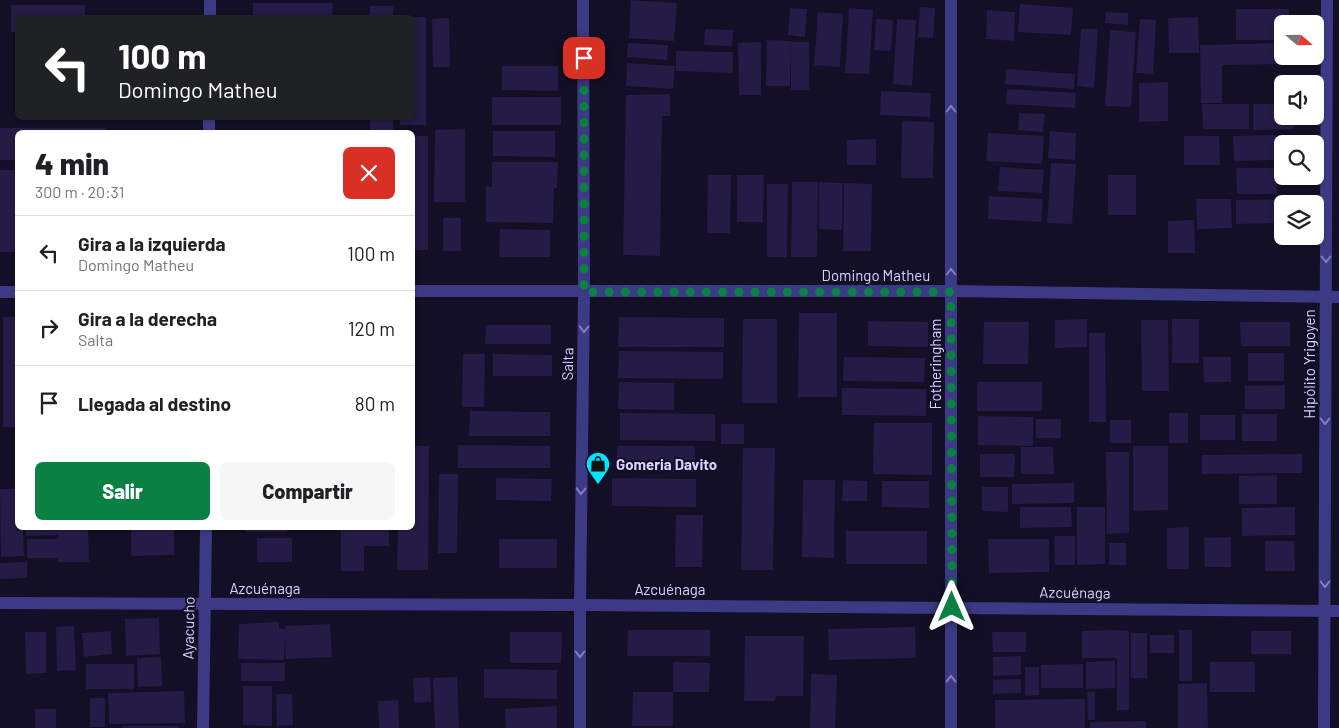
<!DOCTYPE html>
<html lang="es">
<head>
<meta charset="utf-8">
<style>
	:root { --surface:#fff; --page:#f6f6f6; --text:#202124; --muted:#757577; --line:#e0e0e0; --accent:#0b8043 }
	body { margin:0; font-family:Barlow,sans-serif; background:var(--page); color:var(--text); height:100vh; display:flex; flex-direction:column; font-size:19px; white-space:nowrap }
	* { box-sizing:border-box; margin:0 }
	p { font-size:16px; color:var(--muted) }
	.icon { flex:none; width:28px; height:28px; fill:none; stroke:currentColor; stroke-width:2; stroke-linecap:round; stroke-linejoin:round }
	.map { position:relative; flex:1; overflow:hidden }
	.sheet { position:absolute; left:15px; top:130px; width:400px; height:400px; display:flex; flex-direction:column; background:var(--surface); border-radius:8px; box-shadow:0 1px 4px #0004 }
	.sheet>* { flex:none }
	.guide { position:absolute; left:15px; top:15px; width:400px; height:105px; border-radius:8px; box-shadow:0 1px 4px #0004; background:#202124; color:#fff; overflow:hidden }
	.needle { width:32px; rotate:110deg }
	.buttons { position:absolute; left:1274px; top:15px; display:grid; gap:10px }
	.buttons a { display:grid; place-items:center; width:50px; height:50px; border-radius:8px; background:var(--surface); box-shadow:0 1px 4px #0004; font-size:25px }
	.pin { position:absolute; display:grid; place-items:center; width:42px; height:42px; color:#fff; margin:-21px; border-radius:10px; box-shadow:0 2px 8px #0006 }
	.me { position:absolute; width:55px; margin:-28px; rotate:0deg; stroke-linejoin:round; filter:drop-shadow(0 0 4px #0008) }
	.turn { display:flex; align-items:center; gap:18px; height:105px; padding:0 20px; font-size:22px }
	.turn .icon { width:65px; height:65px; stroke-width:2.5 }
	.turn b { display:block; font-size:35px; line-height:42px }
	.round { display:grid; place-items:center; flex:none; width:52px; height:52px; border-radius:8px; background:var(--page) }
	.overview { display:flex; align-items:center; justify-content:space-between; height:85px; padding:0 20px }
	h1 { font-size:30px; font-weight:800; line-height:38px }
	.button { display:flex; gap:10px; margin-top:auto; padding:10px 20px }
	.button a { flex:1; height:58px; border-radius:8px; background:var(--accent); color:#fff; font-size:20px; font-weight:800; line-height:58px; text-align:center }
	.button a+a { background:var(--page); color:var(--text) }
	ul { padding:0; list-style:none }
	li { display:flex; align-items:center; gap:15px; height:75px; padding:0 20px; border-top:1px solid var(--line) }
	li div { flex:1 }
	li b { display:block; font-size:19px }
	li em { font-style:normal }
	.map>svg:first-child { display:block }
</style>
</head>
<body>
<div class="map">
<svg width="1339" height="728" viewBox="0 0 1339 728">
	<rect width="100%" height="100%" fill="#130f26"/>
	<g fill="#241b47">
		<polygon points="631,0 677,3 674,41 629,38"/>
		<polygon points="253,3 333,3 332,18 253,18"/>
		<polygon points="1020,4 1073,8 1071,35 1018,32"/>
		<polygon points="11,5 85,5 85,18 18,18 18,32 11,32"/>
		<rect x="370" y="6" width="23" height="12"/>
		<polygon points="920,7 935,8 933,38 918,37"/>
		<polygon points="790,8 807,9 805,37 788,35"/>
		<polygon points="849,8 873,10 869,74 845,73"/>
		<polygon points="1236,9 1289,9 1289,24 1282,24 1282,40 1236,40"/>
		<polygon points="987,10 1015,12 1014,41 986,39"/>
		<polygon points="818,12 843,14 840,67 814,65"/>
		<polygon points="1106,12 1128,13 1128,25 1105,23"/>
		<polygon points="412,17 426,17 426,125 400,125 400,118 412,118"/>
		<polygon points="1198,17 1199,53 1169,53 1168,18"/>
		<polygon points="449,18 450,67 433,67 432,19"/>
		<polygon points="876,19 893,20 891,51 874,50"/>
		<polygon points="897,19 916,20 912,86 893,84"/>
		<polygon points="1140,19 1156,20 1153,74 1136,73"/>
		<polygon points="705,29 733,30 732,46 704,45"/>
		<polygon points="1081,29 1098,29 1094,88 1077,86"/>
		<polygon points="1110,30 1136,32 1131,107 1105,106"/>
		<polygon points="767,40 791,41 790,86 766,86"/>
		<polygon points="761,42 761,95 739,95 738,43"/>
		<rect x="791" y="42" width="18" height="48"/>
		<polygon points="628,43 668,45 667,60 627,57"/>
		<polygon points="1282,43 1282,56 1289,56 1290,64 1222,65 1222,103 1201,103 1200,45"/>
		<polygon points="676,51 733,52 733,73 676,71"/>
		<polygon points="627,63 675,66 673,89 626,86"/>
		<polygon points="502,66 558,66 558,91 502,90"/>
		<polygon points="1006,69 1075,74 1074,89 1005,84"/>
		<polygon points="1168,82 1168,121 1139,122 1139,83"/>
		<polygon points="1007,89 1076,93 1075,108 1006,104"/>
		<polygon points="881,91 931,93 930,117 880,115"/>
		<polygon points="670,94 670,116 662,116 660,256 623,255 626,95"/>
		<rect x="492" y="97" width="69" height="28"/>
		<polygon points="1202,104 1249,104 1249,129 1203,129"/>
		<polygon points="1253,104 1282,104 1282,116 1294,116 1294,129 1253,130"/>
		<polygon points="1019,113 1045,114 1043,132 1018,130"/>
		<rect x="370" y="118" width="23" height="12"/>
		<polygon points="902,121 934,122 933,178 901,178"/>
		<polygon points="0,128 105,128 105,132 18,132 18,160 0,160"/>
		<polygon points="465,129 465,202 434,202 435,130"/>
		<polygon points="493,131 555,131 555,157 493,156"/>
		<polygon points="1050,131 1076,133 1075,160 1048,158"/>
		<polygon points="988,133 1044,136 1042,164 986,161"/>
		<polygon points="1276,135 1276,160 1234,161 1233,136"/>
		<rect x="412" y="136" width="16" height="114"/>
		<polygon points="1184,136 1219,136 1220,165 1184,165"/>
		<polygon points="876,139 876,165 847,165 847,140"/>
		<polygon points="492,162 558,162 557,188 554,188 553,223 486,222 486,187 492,187"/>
		<polygon points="1051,163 1076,164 1072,224 1047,223"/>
		<polygon points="1000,167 1044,170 1042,193 998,191"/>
		<polygon points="1236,168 1276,168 1277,194 1237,194"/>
		<rect x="0" y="170" width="18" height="82"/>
		<polygon points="708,175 731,175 730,233 707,233"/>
		<polygon points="737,175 764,175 763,222 737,222"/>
		<rect x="1108" y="175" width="28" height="40"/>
		<polygon points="792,182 818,182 817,257 791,257"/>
		<polygon points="819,182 842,183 842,230 819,229"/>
		<polygon points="844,183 872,184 871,251 843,251"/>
		<polygon points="767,184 788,184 787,257 767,257"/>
		<polygon points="989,196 1043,199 1041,222 988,219"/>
		<polygon points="1196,199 1231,199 1232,228 1197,229"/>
		<polygon points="1296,199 1296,204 1282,204 1282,223 1236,224 1236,200"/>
		<rect x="443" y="218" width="18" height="33"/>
		<polygon points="1194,220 1195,253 1168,253 1168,221"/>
		<polygon points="500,229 550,230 550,257 499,257"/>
		<polygon points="799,313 837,313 837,397 798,397"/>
		<rect x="3" y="317" width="15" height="110"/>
		<polygon points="619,317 724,318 724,347 618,347"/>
		<polygon points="743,319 777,319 777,403 742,403"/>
		<polygon points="1087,319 1087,347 1055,348 1055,320"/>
		<rect x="1172" y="319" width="27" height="44"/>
		<polygon points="1141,320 1168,320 1169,391 1142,391"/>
		<polygon points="868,321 928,322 928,347 868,346"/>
		<polygon points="984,322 1029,322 1028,364 983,364"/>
		<polygon points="1240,322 1290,322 1290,346 1241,346"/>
		<polygon points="486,325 551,325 551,344 485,344"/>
		<polygon points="1089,333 1105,333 1106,422 1089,422"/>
		<polygon points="619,351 723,352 723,379 618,378"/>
		<rect x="1248" y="353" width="36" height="28"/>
		<polygon points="463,354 485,354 484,407 462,407"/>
		<polygon points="493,354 552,355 552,376 493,376"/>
		<polygon points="844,357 925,358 924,382 843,381"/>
		<polygon points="1203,357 1231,357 1231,382 1204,382"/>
		<polygon points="619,382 674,383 674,410 618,409"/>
		<rect x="977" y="382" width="65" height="29"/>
		<polygon points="1285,385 1285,409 1245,409 1245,386"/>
		<polygon points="842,388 926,389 926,416 842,415"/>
		<polygon points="470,411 550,412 550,436 469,436"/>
		<polygon points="620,413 715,414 715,441 620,440"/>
		<rect x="1169" y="413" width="19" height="30"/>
		<rect x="1242" y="414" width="35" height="27"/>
		<rect x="1200" y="415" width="35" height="25"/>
		<polygon points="978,416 1033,417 1033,446 978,445"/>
		<rect x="1036" y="419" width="25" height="19"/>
		<rect x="1110" y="420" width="21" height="23"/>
		<polygon points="874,423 932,423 932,475 873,474"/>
		<rect x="721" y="424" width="23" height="20"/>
		<polygon points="458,445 550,446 550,468 458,468"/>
		<polygon points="412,446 429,446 428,570 397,570 398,528 412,528"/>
		<polygon points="617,446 695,446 695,472 617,471"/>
		<polygon points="1133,446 1168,446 1168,510 1133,511"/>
		<polygon points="1021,447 1053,447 1054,474 1021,474"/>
		<polygon points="743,448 775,448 773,570 741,570"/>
		<polygon points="1106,452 1129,452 1129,533 1107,534"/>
		<polygon points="980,454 1015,454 1014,477 980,477"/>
		<polygon points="1302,454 1302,473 1202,474 1202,455"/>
		<polygon points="439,474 458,474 457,553 438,553"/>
		<polygon points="1277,475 1277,504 1239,504 1239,476"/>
		<polygon points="496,478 552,479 551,501 496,500"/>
		<polygon points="612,478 696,479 696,507 612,506"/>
		<polygon points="803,480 835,480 834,558 802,557"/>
		<polygon points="843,480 867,481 867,501 842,501"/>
		<polygon points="882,481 929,481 929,508 882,507"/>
		<polygon points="1074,483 1074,503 1012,504 1012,484"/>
		<polygon points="982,487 1008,487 1008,512 982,511"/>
		<polygon points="0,489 18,489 18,528 23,528 24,556 1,557"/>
		<polygon points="1020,507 1071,507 1072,527 1020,528"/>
		<polygon points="1077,507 1105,507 1105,564 1077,565"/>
		<polygon points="1295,507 1295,535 1242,536 1242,508"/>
		<polygon points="676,515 703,515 702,567 675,567"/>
		<polygon points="1189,527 1189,569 1167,569 1167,528"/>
		<polygon points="26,528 88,528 89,562 58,562 58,558 27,558 27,539 58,539 58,535 26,536"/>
		<polygon points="131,528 174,528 174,555 131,556"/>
		<polygon points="246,528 288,528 287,532 246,532"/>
		<polygon points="341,528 389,528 389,546 364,546 364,571 341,571"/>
		<rect x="846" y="531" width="81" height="33"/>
		<polygon points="1054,536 1075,536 1075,565 1055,565"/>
		<polygon points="1231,537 1231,567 1205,567 1204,538"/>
		<rect x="257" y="538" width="35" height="24"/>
		<rect x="499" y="539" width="58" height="29"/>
		<polygon points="988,539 1049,539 1049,572 989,573"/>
		<polygon points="1265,541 1294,541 1295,571 1265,571"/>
		<rect x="1109" y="543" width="17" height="22"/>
		<polygon points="27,562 27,578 0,579 0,563"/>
		<polygon points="159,618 160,654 126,656 125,619"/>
		<polygon points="279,622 279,628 285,629 285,626 330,624 332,657 286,659 285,636 284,660 238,659 239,624"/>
		<polygon points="74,626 76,670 57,671 56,627"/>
		<polygon points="915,627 916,658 829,660 828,629"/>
		<polygon points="628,630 710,630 710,656 627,656"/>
		<polygon points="1116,630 1129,631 1129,710 1117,710 1117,658 1082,658 1082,631"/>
		<rect x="1179" y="630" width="13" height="51"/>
		<polygon points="111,631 112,654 84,657 82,633"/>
		<rect x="1251" y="631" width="40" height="23"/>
		<polygon points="25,632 46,632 46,673 26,674"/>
		<polygon points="510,632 562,632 561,663 510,663"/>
		<polygon points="992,632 1026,632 1026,652 993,652"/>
		<rect x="1131" y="633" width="16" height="45"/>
		<rect x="1150" y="635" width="24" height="18"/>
		<polygon points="745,636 804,636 803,696 776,696 775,701 744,701"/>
		<polygon points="1021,656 1021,675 993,676 993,657"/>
		<polygon points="161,657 162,686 138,687 137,658"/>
		<polygon points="1115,661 1115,688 1086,689 1086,662"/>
		<polygon points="673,662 710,663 709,692 673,692"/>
		<rect x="1210" y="662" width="45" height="30"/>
		<rect x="241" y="663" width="44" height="18"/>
		<rect x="86" y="664" width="48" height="25"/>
		<polygon points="1083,664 1083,688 1041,688 1041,665"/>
		<polygon points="1025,667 1039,667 1039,695 1025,696"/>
		<polygon points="484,669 557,670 557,699 484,698"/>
		<polygon points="811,674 837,675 835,728 810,728"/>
		<polygon points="430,677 431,702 414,703 413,678"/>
		<polygon points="457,677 459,728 435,728 433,678"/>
		<polygon points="1021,679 1021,693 993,694 993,680"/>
		<polygon points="1207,683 1208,728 1178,728 1178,684"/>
		<polygon points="243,686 272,686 272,726 243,725"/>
		<polygon points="184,691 185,723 109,724 108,693"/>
		<polygon points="633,692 673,692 673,726 632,726"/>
		<polygon points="1087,692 1095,692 1095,720 1088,720"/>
		<polygon points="276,694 292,694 293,725 277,726"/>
		<rect x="90" y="698" width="15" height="29"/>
		<polygon points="1085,699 1085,728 995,728 995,700"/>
		<polygon points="398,700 399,728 379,728 378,701"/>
		<polygon points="557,706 557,728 506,728 505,709"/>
		<rect x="35" y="709" width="21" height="19"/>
		<polygon points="1146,721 1146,728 1090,728 1090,722"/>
		<rect x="123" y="726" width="56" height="2"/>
	</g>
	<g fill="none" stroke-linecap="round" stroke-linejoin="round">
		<g stroke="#3d3a85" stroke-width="12">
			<polyline points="951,0 951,728"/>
			<polyline points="210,18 210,0"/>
			<polyline points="209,132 209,118"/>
			<polyline points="412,291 951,291 1339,297"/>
			<polyline points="0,292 18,292"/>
			<polyline points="0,603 580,605 1339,611"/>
			<polyline points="203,728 206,528"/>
			<polyline points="580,728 580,605 584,293 583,0"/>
			<polyline points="1324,728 1327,0"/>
		</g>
	</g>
	<defs><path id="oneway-chevron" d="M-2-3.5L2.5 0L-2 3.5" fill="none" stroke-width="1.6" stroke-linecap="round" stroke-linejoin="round" transform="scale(1.25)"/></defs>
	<g stroke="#837fbc">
		<use href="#oneway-chevron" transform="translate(951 109) rotate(-90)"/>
		<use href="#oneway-chevron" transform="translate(1326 259) rotate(90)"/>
		<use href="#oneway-chevron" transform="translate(951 272) rotate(-90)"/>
		<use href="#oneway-chevron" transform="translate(584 329) rotate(91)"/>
		<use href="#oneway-chevron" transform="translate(1325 421) rotate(90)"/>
		<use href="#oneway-chevron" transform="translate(581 491) rotate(91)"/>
		<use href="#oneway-chevron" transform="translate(1325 584) rotate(90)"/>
		<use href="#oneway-chevron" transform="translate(580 654) rotate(90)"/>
		<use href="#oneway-chevron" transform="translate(951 679) rotate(-90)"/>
	</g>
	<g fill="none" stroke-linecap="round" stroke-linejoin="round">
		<polyline stroke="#0b8043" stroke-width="9" stroke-dasharray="0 16.2" points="584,58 584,292 951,292 952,607"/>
	</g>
	<defs>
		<symbol id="shop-pin" viewBox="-11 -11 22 30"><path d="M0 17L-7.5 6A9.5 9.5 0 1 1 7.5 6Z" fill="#00e5ff" stroke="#130f26"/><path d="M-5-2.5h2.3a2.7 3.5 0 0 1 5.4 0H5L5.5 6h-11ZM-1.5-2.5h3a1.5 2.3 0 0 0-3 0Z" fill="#111"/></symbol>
	</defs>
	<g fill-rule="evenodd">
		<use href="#shop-pin" x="584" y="450" width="28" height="38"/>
	</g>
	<g text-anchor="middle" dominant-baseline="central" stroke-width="4" stroke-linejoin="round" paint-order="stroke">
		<g font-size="15" fill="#d9d4ff" stroke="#130f26">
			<text x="876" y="275">Domingo Matheu</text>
			<text transform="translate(567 364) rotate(-89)">Salta</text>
			<text transform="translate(935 364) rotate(-90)">Fotheringham</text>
			<text transform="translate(1309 364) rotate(-90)">Hipólito Yrigoyen</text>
			<text x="265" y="588">Azcuénaga</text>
			<text x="670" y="589">Azcuénaga</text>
			<text transform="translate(1075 592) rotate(1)">Azcuénaga</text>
			<text transform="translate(188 628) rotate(-89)">Ayacucho</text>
		</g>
		<g font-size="15" font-weight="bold" fill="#d9d4ff" stroke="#130f26" text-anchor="start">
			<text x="616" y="464">Gomeria Davito</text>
		</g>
	</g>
</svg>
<div class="buttons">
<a><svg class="needle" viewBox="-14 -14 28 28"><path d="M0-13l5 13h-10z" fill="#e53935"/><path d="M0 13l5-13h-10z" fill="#757577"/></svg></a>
<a><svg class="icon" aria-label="sound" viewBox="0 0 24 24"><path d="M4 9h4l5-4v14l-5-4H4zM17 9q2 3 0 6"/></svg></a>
<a><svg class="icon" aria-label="search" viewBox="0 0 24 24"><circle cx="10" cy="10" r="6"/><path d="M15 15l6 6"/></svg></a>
<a><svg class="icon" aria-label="layers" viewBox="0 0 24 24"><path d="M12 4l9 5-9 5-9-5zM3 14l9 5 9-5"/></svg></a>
</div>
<div class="pin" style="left:584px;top:58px;background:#d93025"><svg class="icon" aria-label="arrive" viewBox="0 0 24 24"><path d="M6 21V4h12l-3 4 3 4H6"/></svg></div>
<svg class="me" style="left:952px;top:607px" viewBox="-20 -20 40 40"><path d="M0-17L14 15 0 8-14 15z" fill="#0b8043" stroke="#fff" stroke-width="4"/></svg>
<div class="guide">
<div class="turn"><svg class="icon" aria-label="left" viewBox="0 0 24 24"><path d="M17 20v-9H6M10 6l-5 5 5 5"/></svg><div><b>100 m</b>Domingo Matheu</div></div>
</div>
<section class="sheet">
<div class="overview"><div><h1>4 min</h1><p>300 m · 20:31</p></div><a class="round" style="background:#d93025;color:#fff"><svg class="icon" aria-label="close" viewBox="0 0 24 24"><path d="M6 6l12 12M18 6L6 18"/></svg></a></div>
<ul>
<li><svg class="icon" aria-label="left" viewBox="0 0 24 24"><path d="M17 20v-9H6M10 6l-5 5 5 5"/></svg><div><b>Gira a la izquierda</b><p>Domingo Matheu</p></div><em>100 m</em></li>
<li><svg class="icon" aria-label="right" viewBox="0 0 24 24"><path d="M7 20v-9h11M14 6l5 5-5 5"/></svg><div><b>Gira a la derecha</b><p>Salta</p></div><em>120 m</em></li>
<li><svg class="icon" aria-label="arrive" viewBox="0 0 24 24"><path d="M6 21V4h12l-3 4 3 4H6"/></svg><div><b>Llegada al destino</b></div><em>80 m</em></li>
</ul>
<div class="button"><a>Salir</a><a>Compartir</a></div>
</section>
</div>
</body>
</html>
